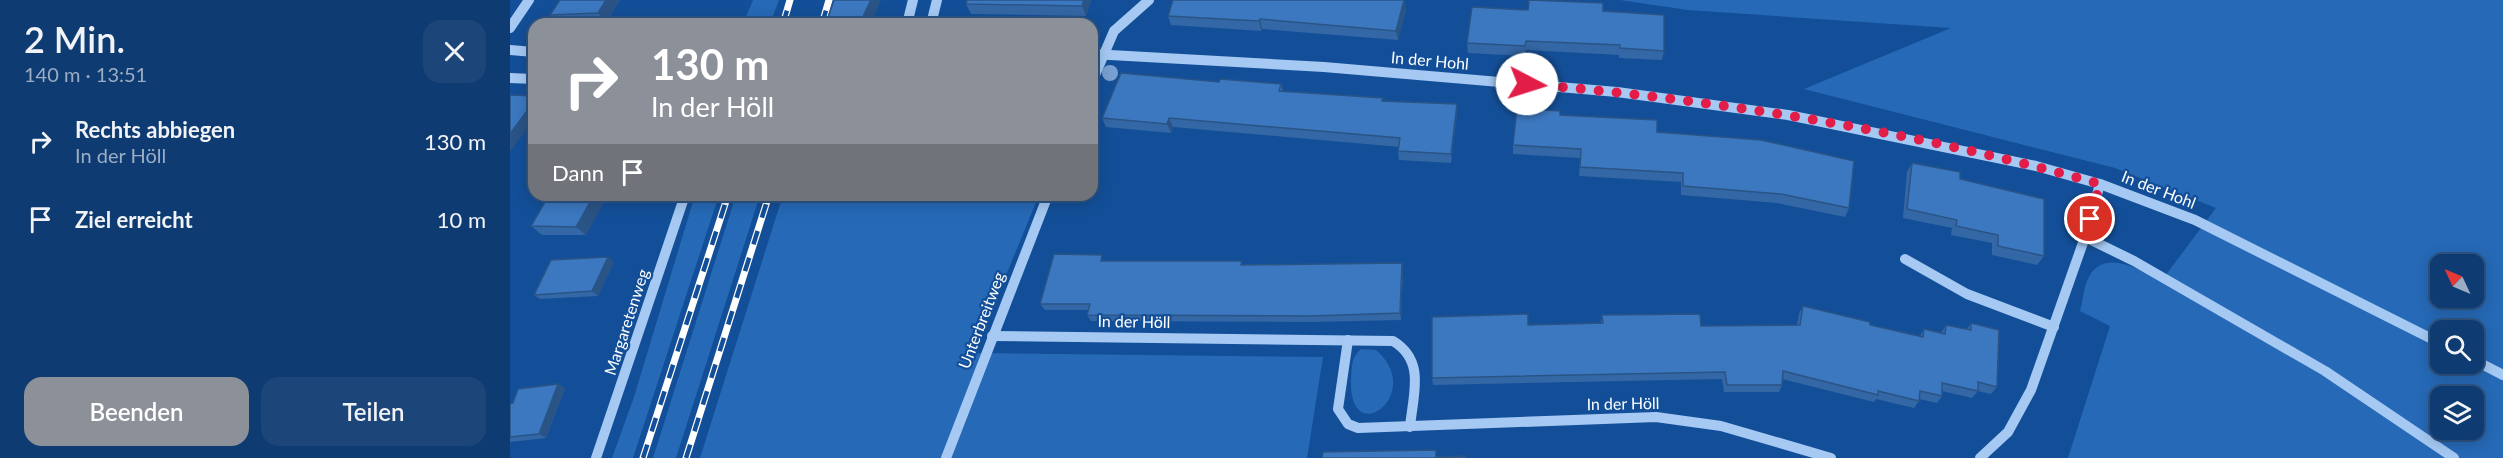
<!DOCTYPE html>
<html lang="de">
<head>
<meta charset="utf-8">
<style>
	:root { --surface:#0e3b72; --page:#1c467a; --text:#f1f3f6; --muted:#9badc4; --line:#2e5584; --accent:#8c9099 }
	body { margin:0; font-family:Lato,sans-serif; background:var(--page); color:var(--text); height:100vh; display:flex; flex-direction:column; font-size:22px; white-space:nowrap }
	* { box-sizing:border-box; margin:0 }
	p { font-size:20px; color:var(--muted) }
	.icon { flex:none; width:33px; height:33px; fill:none; stroke:currentColor; stroke-width:2; stroke-linecap:round; stroke-linejoin:round }
	.map { position:relative; flex:1; overflow:hidden }
	.drawer { display:flex; flex-direction:column; background:var(--surface); width:510px }
	.drawer>* { flex:none }
	.guide { position:absolute; left:18px; top:18px; width:570px; height:183px; border-radius:18px; box-shadow:0 3px 15px #0003,0 0 0 2px var(--line); background:#8c9099; color:#fff; overflow:hidden }
	.needle { width:39px; rotate:314deg }
	.buttons { position:absolute; left:1920px; top:254px; display:grid; gap:12px }
	.buttons a { display:grid; place-items:center; width:54px; height:54px; border-radius:12px; background:var(--surface); box-shadow:0 3px 15px #0003,0 0 0 2px var(--line); font-size:30px }
	.pin { position:absolute; display:grid; place-items:center; width:51px; height:51px; color:#fff; margin:-26px; border:3px solid #fff; border-radius:50%; box-shadow:0 2px 6px #0007 }
	.me { position:absolute; width:66px; margin:-33px; rotate:95deg; stroke-linejoin:round; filter:drop-shadow(0 0 4px #0008) }
	.turn { display:flex; align-items:center; gap:21px; height:126px; padding:0 24px; font-size:27px }
	.turn .icon { width:78px; height:78px; stroke-width:2.5 }
	.turn b { display:block; font-size:42px; line-height:51px }
	.then { display:flex; align-items:center; height:57px; padding:0 24px; background:#0003; gap:12px; font-size:22px }
	.round { display:grid; place-items:center; flex:none; width:63px; height:63px; border-radius:18px; background:var(--page) }
	.head { display:flex; align-items:center; justify-content:space-between; height:102px; padding:0 24px }
	h1 { font-size:36px; font-weight:600; line-height:45px }
	.button { display:flex; gap:12px; margin-top:auto; padding:12px 24px }
	.button a { flex:1; height:69px; border-radius:18px; background:var(--accent); color:#fff; font-size:24px; font-weight:600; line-height:69px; text-align:center }
	.button a+a { background:var(--page); color:var(--text) }
	ul { padding:0; list-style:none }
	li { display:flex; align-items:center; gap:18px; height:78px; padding:0 24px }
	li div { flex:1 }
	li b { display:block; font-size:22px }
	li em { font-style:normal }
	main { display:flex; flex:1; min-height:0 }
	.map>svg:first-child { display:block }
</style>
</head>
<body>
<main>
<section class="drawer">
<div class="head"><div><h1>2 Min.</h1><p>140 m · 13:51</p></div><a class="round"><svg class="icon" aria-label="close" viewBox="0 0 24 24"><path d="M6 6l12 12M18 6L6 18"/></svg></a></div>
<ul>
<li><svg class="icon" aria-label="right" viewBox="0 0 24 24"><path d="M7 20v-9h11M14 6l5 5-5 5"/></svg><div><b>Rechts abbiegen</b><p>In der Höll</p></div><em>130 m</em></li>
<li><svg class="icon" aria-label="arrive" viewBox="0 0 24 24"><path d="M6 21V4h12l-3 4 3 4H6"/></svg><div><b>Ziel erreicht</b></div><em>10 m</em></li>
</ul>
<div class="button"><a>Beenden</a><a>Teilen</a></div>
</section>
<div class="map">
<svg width="1993" height="458" viewBox="0 0 1993 458">
	<rect width="100%" height="100%" fill="#134f98"/>
	<g fill="#2669b6" fill-rule="evenodd">
		<polygon points="243,0 269,0 260,24 233,24"/>
		<path d="M1110,0h883v458h-435l42,-132 -30,-15c3,-11 4,-27 10,-36 17,-27 52,-3 72,5l54,-72 -101,-40 -311,-79 147,-61 -263,-18zM1930,264h34v33h-34zM1930,330h34v33h-34zM1930,396h34v33h-34z"/>
		<polygon points="185,195 209,195 123,458 102,458 124,397"/>
		<polygon points="226,195 250,195 166,458 143,458"/>
		<polygon points="273,195 529,195 464,353 813,357 797,458 190,458"/>
		<path d="M851,349l15,1c51,44 -28,102 -25,29 1,-12 0,-22 10,-30z"/>
	</g>
	<g fill="none" stroke-linecap="round" stroke-linejoin="round">
		<g stroke="#a5c9f3" stroke-width="10">
			<polyline points="397,24 403,0"/>
			<polyline points="421,24 427,0"/>
			<polyline points="0,28 19,0"/>
			<polyline points="0,50 24,52"/>
			<polyline points="582,54 814,67 1107,92 1278,115 1526,166 1590,184 1685,220 1930,343"/>
			<polyline points="0,78 24,79"/>
			<polyline points="582,82 604,31 639,0"/>
			<polyline points="1575,237 1624,261 1815,371 1944,458"/>
			<polyline points="1395,259 1457,294 1544,327"/>
			<path d="M482,336l401,5c33,20 20,53 17,86"/>
			<polyline points="838,340 828,409 838,424 848,428 1146,417 1211,426 1321,458"/>
			<polyline points="1964,360 1993,375"/>
			<polyline points="86,458 175,195"/>
			<polyline points="436,458 538,195"/>
			<polyline points="1470,458 1498,432 1521,390 1575,237 1590,184"/>
		</g>
		<defs>
			<g id="rail">
				<polyline points="273,24 280,0"/>
				<polyline points="312,24 319,0"/>
				<polyline points="133,458 218,195"/>
				<polyline points="176,458 259,195"/>
			</g>
		</defs>
		<use href="#rail" stroke="#fff" stroke-width="7"/>
		<use href="#rail" stroke="#134f98" stroke-width="4.5" stroke-dasharray="14" stroke-linecap="butt"/>
	</g>
	<circle fill="#79a0d0" cx="600" cy="73" r="8"/>
	<g fill="#3467a5">
		<polygon points="110,0 97,21 48,24 40,15"/>
		<polygon points="581,0 576,16 461,14 456,4"/>
		<polygon points="896,9 888,40 752,29 751,31 661,25 658,16"/>
		<polygon points="1018,10 1093,11 1154,51 1152,60 1109,58 1109,55 1016,50 1015,56 958,53 957,43"/>
		<polygon points="709,82 771,84 773,91 873,98 873,101 947,104 947,113 941,163 889,160 888,151 889,147 663,127 661,133 596,127 592,118"/>
		<polygon points="1050,115 1147,132 1339,208 1335,217 1267,203 1171,195 1171,182 1069,176 1070,158 1003,154 1003,145"/>
		<polygon points="1402,163 1450,179 1534,256 1527,265 1482,255 1482,243 1441,235 1442,228 1393,218 1397,172"/>
		<polygon points="24,171 24,189 17,183"/>
		<polygon points="39,195 76,235 32,235 21,226"/>
		<polygon points="596,261 733,265 892,263 893,270 891,320 802,322 581,321 577,315 578,310 535,310 530,304"/>
		<polygon points="104,262 88,296 30,299 24,295"/>
		<polygon points="1293,306 1360,325 1410,336 1414,329 1431,333 1436,325 1457,329 1461,323 1487,387 1481,394 1468,391 1462,398 1432,391 1432,396 1427,403 1409,399 1409,401 1404,408 1366,399 1364,402 1272,379 1272,385 1269,392 1214,392 1212,379 923,385 922,378 1018,325 1091,323 1092,315 1191,326 1287,325 1289,314"/>
		<polygon points="48,384 55,388 36,438 0,442 0,404"/>
	</g>
	<g fill="#2a5486">
		<polygon points="96,0 110,0 97,21 88,13"/>
		<polygon points="361,0 371,0 361,24 351,24 350,23"/>
		<polygon points="574,0 581,0 576,16 572,6"/>
		<polygon points="895,0 896,9 888,40 886,31"/>
		<polygon points="750,19 752,29 751,31 749,21"/>
		<polygon points="24,101 24,119 0,152 0,134"/>
		<polygon points="947,104 947,113 941,163 941,154"/>
		<polygon points="659,118 663,127 661,133 657,124"/>
		<polygon points="84,195 98,195 76,235 66,227"/>
		<polygon points="98,257 104,262 88,296 82,291"/>
		<polygon points="892,263 893,270 891,320 890,313"/>
		<polygon points="48,384 55,388 36,438 29,434"/>
	</g>
	<g fill="#3c78c0" stroke="#2a5486" stroke-width="1.5">
		<polygon points="50,0 96,0 88,13 40,15"/>
		<polygon points="324,0 361,0 350,23 316,23"/>
		<polygon points="457,0 574,0 572,6 456,4"/>
		<polygon points="663,0 894,0 886,31 750,19 749,21 658,16"/>
		<polygon points="1019,0 1093,3 1093,11 1154,15 1154,51 1110,48 1110,45 1016,41 1015,46 957,43 962,7 1018,10"/>
		<polygon points="611,73 709,82 710,79 771,84 769,91 873,98 872,101 947,104 941,154 888,151 890,138 659,118 657,124 592,118"/>
		<polygon points="0,95 24,96 24,101 0,134"/>
		<polygon points="1007,108 1050,111 1050,115 1147,120 1147,132 1251,140 1344,161 1339,208 1271,194 1173,186 1173,173 1070,167 1071,149 1003,145"/>
		<polygon points="1402,163 1450,172 1450,179 1534,199 1534,256 1488,246 1488,235 1446,226 1447,220 1397,209"/>
		<polygon points="24,171 24,183 17,183"/>
		<polygon points="39,195 84,195 66,227 21,226"/>
		<polygon points="544,254 592,255 591,261 732,261 731,265 892,263 890,313 801,316 577,315 580,304 530,304"/>
		<polygon points="98,257 82,291 24,295 41,260"/>
		<polygon points="1293,306 1360,322 1360,325 1413,337 1414,329 1435,334 1436,325 1461,330 1461,323 1489,330 1487,387 1468,382 1468,391 1432,383 1432,396 1410,391 1409,401 1368,391 1368,395 1273,371 1272,385 1217,385 1215,372 922,378 922,317 1018,314 1018,325 1093,323 1092,315 1190,314 1191,326 1290,325"/>
		<polygon points="48,384 29,434 0,437 0,404 3,403 8,389"/>
		<polygon points="926,450 926,457 956,456 956,458 812,458 813,452"/>
	</g>
	<g fill="none" stroke-linecap="round" stroke-linejoin="round">
		<path stroke="#e11d48" stroke-width="10" stroke-dasharray="0 18" d="M1017,84c192,16 387,47 573,100l-10,35"/>
	</g>
	<g text-anchor="middle" dominant-baseline="central" stroke-width="4.5" stroke-linejoin="round" paint-order="stroke">
		<g font-size="16" fill="#fff" stroke="#134f98">
			<text transform="translate(920 60) rotate(5)">In der Hohl</text>
			<text transform="translate(1649 189) rotate(21)">In der Hohl</text>
			<text transform="translate(471 320) rotate(-69)">Unterbreitweg</text>
			<text transform="translate(624 321) rotate(1)">In der Höll</text>
			<text transform="translate(116 322) rotate(-72)">Margaretenweg</text>
			<text transform="translate(1113 403) rotate(-1)">In der Höll</text>
		</g>
	</g>
</svg>
<div class="buttons">
<a><svg class="needle" viewBox="-14 -14 28 28"><path d="M0-13l5 13h-10z" fill="#e53935"/><path d="M0 13l5-13h-10z" fill="#9badc4"/></svg></a>
<a><svg class="icon" aria-label="search" viewBox="0 0 24 24"><circle cx="10" cy="10" r="6"/><path d="M15 15l6 6"/></svg></a>
<a><svg class="icon" aria-label="layers" viewBox="0 0 24 24"><path d="M12 4l9 5-9 5-9-5zM3 14l9 5 9-5"/></svg></a>
</div>
<div class="pin" style="left:1580px;top:219px;background:#d93025"><svg class="icon" aria-label="arrive" viewBox="0 0 24 24"><path d="M6 21V4h12l-3 4 3 4H6"/></svg></div>
<svg class="me" style="left:1017px;top:84px" viewBox="-20 -20 40 40"><circle r="19" fill="#fff"/><path d="M0-13L10 11 0 6-10 11z" fill="#e11d48"/></svg>
<div class="guide">
<div class="turn"><svg class="icon" aria-label="right" viewBox="0 0 24 24"><path d="M7 20v-9h11M14 6l5 5-5 5"/></svg><div><b>130 m</b>In der Höll</div></div>
<div class="then">Dann<svg class="icon" aria-label="arrive" viewBox="0 0 24 24"><path d="M6 21V4h12l-3 4 3 4H6"/></svg></div>
</div>
</div>
</main>
</body>
</html>
